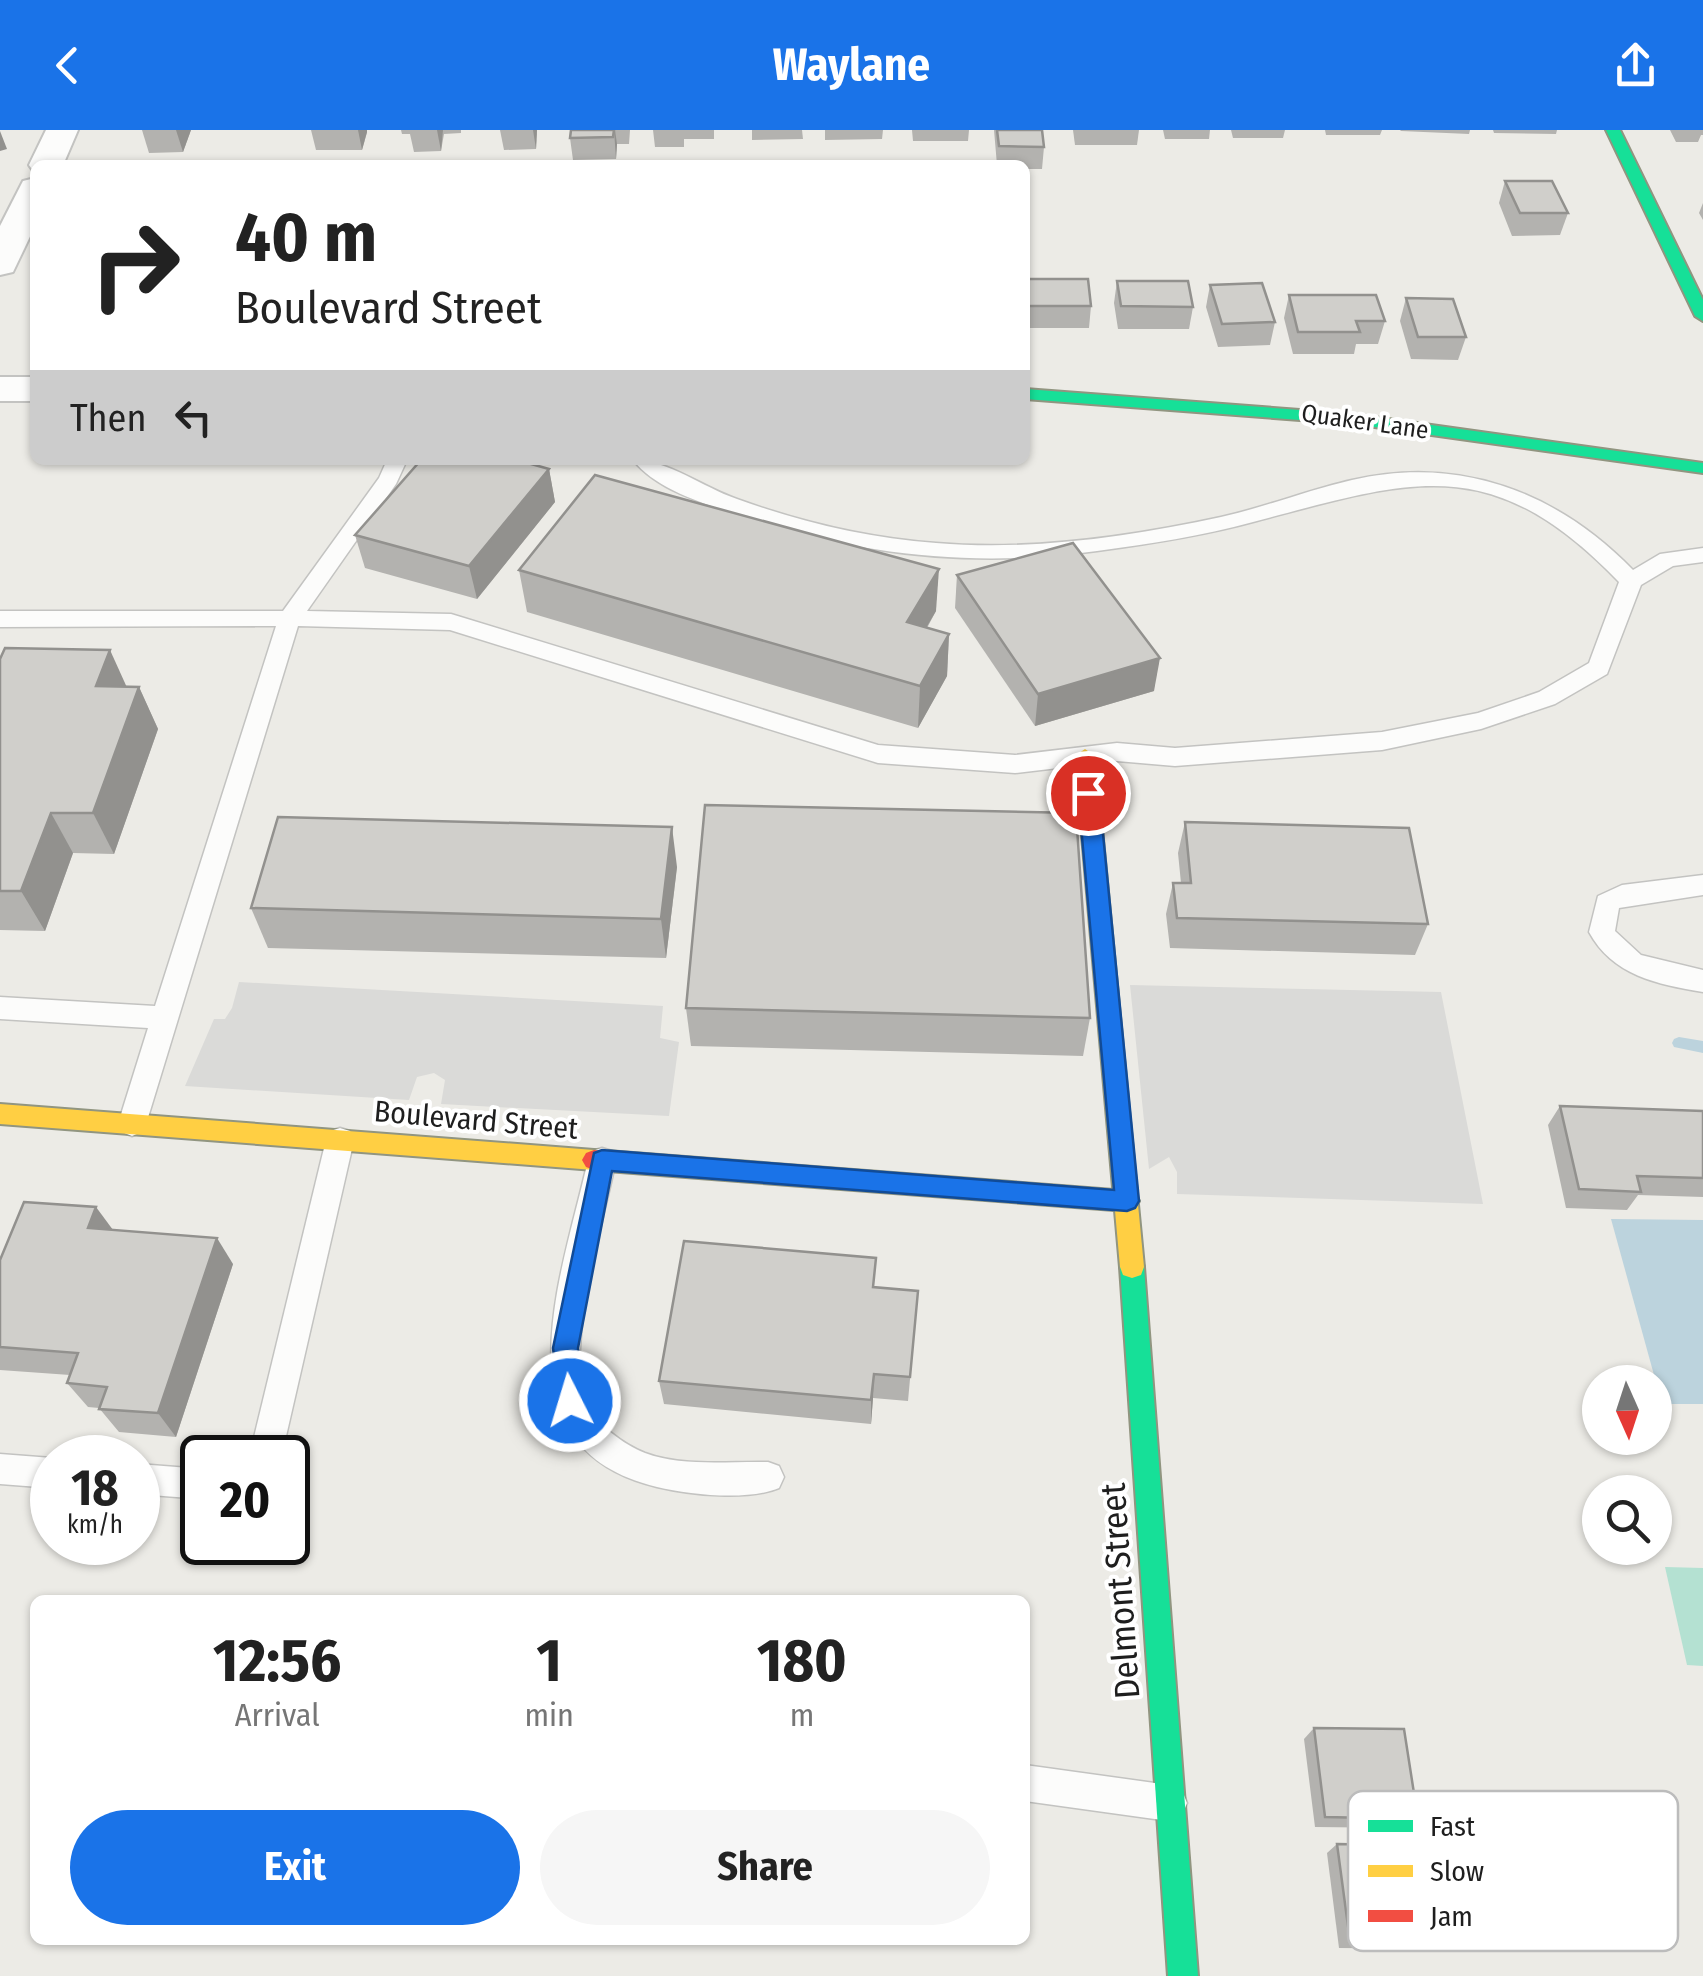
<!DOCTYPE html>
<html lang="en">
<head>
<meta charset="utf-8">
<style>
	:root { --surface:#fff; --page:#f6f6f6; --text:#222; --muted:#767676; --accent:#1a73e8 }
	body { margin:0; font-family:"Fira Sans Condensed",sans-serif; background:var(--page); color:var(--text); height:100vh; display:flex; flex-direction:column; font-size:38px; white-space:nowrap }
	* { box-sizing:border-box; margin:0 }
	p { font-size:32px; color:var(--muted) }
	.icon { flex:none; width:55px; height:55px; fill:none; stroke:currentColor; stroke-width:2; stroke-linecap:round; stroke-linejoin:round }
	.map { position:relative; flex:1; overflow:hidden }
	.drawer { position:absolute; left:30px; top:1465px; width:1000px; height:350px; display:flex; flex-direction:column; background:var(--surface); border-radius:15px; box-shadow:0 2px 8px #0004 }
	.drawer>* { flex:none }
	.banner { position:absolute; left:30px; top:30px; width:1000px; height:305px; border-radius:15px; box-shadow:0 2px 8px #0004; background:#fff; color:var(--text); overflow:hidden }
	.needle { width:65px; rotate:177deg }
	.buttons { position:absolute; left:1582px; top:1235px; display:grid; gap:20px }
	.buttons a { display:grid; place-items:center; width:90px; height:90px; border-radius:50%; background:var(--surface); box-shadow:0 2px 8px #0004; font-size:50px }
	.speed { position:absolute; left:30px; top:1305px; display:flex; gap:20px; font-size:50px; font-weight:700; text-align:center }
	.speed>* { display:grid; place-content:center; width:130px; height:130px; border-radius:50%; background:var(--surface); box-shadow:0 2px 8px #0004; line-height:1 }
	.speed small { font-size:25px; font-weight:400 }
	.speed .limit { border:5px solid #111; border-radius:15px; background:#fff; color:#111 }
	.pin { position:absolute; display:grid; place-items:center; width:85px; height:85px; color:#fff; margin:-42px; border:5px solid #fff; border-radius:50%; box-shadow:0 2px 10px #0007 }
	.me { position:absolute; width:110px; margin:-55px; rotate:355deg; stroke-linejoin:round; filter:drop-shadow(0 0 8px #0008) }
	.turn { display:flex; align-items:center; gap:35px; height:210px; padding:0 40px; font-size:45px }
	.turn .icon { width:130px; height:130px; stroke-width:2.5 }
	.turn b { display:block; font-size:70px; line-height:85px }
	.then { display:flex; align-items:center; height:95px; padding:0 40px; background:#0003; gap:20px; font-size:38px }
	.eta { display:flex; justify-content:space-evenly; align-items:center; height:170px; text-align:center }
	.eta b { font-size:60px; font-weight:700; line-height:70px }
	.primary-button { display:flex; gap:20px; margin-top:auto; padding:20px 40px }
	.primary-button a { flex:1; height:115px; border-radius:60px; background:var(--accent); color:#fff; font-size:40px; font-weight:700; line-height:115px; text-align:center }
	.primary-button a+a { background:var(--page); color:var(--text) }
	header { display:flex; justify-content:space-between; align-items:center; height:130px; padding:0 40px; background:var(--accent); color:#fff; font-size:45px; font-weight:700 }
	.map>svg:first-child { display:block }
</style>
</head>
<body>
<header><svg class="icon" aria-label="back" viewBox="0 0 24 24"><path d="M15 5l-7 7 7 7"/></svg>Waylane<svg class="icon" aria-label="share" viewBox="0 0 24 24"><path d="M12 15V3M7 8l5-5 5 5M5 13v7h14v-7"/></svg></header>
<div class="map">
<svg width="1703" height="1846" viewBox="0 0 1703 1846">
	<rect width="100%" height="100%" fill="#ecebe6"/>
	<g fill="#dadad8">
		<polygon points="239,852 663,876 660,908 679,912 669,986 441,974 445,950 434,943 417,947 409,970 185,956 214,889 225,889 232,878"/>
		<polygon points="1130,855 1441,862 1483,1074 1177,1064 1177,1042 1169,1027 1149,1039"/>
	</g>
	<polygon fill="#b4e1d2" points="1665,1437 1703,1438 1703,1536 1687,1535"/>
	<polygon fill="#bcd3dd" points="1611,1089 1703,1090 1703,1274 1662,1274"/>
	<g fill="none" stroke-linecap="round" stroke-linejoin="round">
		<polygon fill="#bcd3dd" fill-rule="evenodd" points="1679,907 1703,911 1703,923 1674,917 1672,913 1674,909"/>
		<defs>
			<g id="lane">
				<path d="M387,330h20l-11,24 -89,127 144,3 427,131 137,10 102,-12 58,5 207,-16 96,-19 61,-21 50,-29 30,-81c-128,-133 -207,-102 -366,-60 -51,14 -104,22 -156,29 -114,16 -227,6 -336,-29 -41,-14 -100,-27 -128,-62 36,0 69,27 104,39 64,23 130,39 199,44 94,8 193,-6 285,-26 45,-10 87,-27 131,-37 108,-25 205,12 281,90l27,-16 43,-6v14l-30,4 -32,19 -34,89 -52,30 -74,25 -99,21 -207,16 -58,-5 -102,12 -137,-10 -428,-133 -152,-4 -152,498 -4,8 -10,4 -10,-4 -4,-8 30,-96 -148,-9v-22l155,9 121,-380 -276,1v-16h283l96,-133z"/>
				<path d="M1703,745v20l-84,13 -4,23 26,24 62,15v22c-46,-8 -90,-16 -114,-60l9,-36 24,-11z"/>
				<polygon points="340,998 350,1001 354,1010 281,1328 249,1328 326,1010 330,1001"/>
				<path d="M602,1018l10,3 4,9c-11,56 -53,193 -29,244 10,21 36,40 58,49 37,14 84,8 123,9l11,4 5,11 -5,11c-31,13 -88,7 -122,-1 -165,-39 -94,-213 -69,-327l4,-9z"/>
				<polygon points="0,1324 52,1328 52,1358 0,1354"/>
				<polygon points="138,1334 202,1339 202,1369 138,1364"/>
				<polygon points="1025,1635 1169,1655 1182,1660 1187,1673 1182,1686 1169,1691 1025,1671"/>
			</g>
			<g id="street">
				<polygon points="46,0 78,0 63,35 35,35 34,42 29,35"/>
				<polygon points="35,48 35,96 13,142 0,145 0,96 23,51"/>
				<rect x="0" y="247" width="35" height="24"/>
			</g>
			<g id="fast">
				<polygon points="1606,0 1620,0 1703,170 1703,191 1695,186"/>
				<polygon points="1025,259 1353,284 1703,333 1703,343 1353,294 1025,269"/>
				<polygon points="1132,1126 1141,1129 1144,1137 1198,1846 1168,1846 1120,1137 1123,1129"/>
			</g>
			<g id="slow">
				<polygon points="1085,619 1095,626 1144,1137 1141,1145 1132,1148 1123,1145 1120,1137 1075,626"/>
				<polygon points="0,974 594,1020 602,1023 606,1030 602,1037 594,1040 0,994"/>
			</g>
			<polygon id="jam" points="594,1020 1127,1061 1135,1064 1139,1071 1135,1078 1127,1081 594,1040 586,1037 582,1030 586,1023"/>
		</defs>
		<use href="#lane" stroke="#c3c3c1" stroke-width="3"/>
		<use href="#street" stroke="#c3c3c1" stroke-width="4"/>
		<use href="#fast" stroke="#919580" stroke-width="4"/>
		<use href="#slow" stroke="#919580" stroke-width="4"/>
		<use href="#jam" stroke="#919580" stroke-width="4"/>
		<use href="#lane" fill="#fcfcfb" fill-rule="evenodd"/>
		<use href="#street" fill="#fcfcfb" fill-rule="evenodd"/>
		<use href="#fast" fill="#16e098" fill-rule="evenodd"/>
		<use href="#slow" fill="#ffcf43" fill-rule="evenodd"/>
		<use href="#jam" fill="#f24e42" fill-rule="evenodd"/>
	</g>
	<g fill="#b3b2af">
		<polygon points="142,0 191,0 183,22 149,23"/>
		<polygon points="311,0 367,0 367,2 362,20 316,20"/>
		<polygon points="401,0 461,0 461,3 444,4 441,21 414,22 410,4 402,4"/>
		<polygon points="500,0 537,0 536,19 504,20"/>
		<polygon points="571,0 630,0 629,14 617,14 616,29 573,30 570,8"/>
		<polygon points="653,0 714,0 714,9 684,9 684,17 655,17"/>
		<polygon points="752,0 802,0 803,9 752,10"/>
		<polygon points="825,0 883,0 882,9 825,10"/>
		<polygon points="912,0 969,0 968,11 913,11"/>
		<polygon points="994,0 1042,0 1044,17 1042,39 1025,39 1025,35 997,35"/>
		<polygon points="1073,0 1139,0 1137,15 1075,15"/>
		<polygon points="1163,0 1210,0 1209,9 1165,9"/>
		<polygon points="1231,0 1285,0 1283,8 1233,8"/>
		<polygon points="1325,0 1382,0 1380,5 1326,5"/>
		<polygon points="1400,0 1470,0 1469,4 1401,1"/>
		<polygon points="1493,0 1557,0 1556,4 1494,3"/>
		<polygon points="1670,0 1703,0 1703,5 1701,5 1698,12 1676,12"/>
		<polygon points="1505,51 1568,83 1560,105 1512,106 1499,73"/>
		<polygon points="1703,73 1703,90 1699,83"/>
		<polygon points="1025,149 1091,176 1089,198 1025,198"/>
		<polygon points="1117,151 1193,177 1189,199 1118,199 1114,173"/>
		<polygon points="1210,155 1275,192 1270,215 1218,217 1206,177"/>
		<polygon points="1289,165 1385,191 1378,214 1356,214 1354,224 1293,224 1284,188"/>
		<polygon points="1406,168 1466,207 1458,230 1411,229 1400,191"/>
		<polygon points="549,339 555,372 477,469 365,438 355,405"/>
		<polygon points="519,440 936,481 927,498 949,504 947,546 918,598 527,482"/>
		<polygon points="957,445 1154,561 1035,596 955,478"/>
		<polygon points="0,529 127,557 139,557 158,599 114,724 73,723 45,801 0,800"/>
		<polygon points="1185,692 1428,794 1415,825 1170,818 1166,784 1173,753 1181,753 1178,723"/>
		<polygon points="677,737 666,828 268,818 251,778"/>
		<polygon points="686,878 1090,888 1083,926 691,916"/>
		<polygon points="1560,976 1703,981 1703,1067 1638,1065 1627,1080 1566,1078 1548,995"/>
		<polygon points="112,1100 233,1134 176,1307 119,1302 99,1278 88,1277 67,1253 70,1245 0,1240 0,1130"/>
		<polygon points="875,1157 918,1161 908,1271 873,1268 871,1294 664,1274 659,1251"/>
		<polygon points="1314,1598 1418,1689 1406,1698 1315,1697 1304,1609"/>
		<polygon points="1337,1714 1455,1812 1442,1819 1339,1818 1327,1723"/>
	</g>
	<g fill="#92918e">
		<polygon points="176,0 191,0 183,22"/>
		<polygon points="358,0 367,0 367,2 362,20"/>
		<polygon points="437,0 443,0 441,21"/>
		<polygon points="533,0 537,0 536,19"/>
		<polygon points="614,0 615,0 617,14 616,29"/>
		<polygon points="0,1 7,19 0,21"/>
		<polygon points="549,339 555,372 477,469 469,436"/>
		<polygon points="939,439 936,481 905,534 907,492"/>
		<polygon points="949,504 947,546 918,598 920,556"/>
		<polygon points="110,520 129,562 96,556"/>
		<polygon points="1160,528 1154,561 1035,596 1038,564"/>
		<polygon points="139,557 158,599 114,724 93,683"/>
		<polygon points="51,683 73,723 45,801 21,761"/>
		<polygon points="672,697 677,737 666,828 661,789"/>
		<polygon points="96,1077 116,1104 88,1098"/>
		<polygon points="217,1108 233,1134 176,1307 158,1283"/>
		<polygon points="874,1244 873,1268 871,1294 871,1270"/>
	</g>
	<g fill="#d0cfcb" stroke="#92918e" stroke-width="2.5">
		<polygon points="571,0 614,0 613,7 570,8"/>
		<polygon points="997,0 1042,0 1044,17 999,16"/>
		<polygon points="1505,51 1552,51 1568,83 1520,83"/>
		<polygon points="1025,149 1088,149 1091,176 1025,176"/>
		<polygon points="1117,151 1188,151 1193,177 1121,176"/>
		<polygon points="1262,153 1275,192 1222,194 1210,155"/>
		<polygon points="1289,165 1376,165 1385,191 1356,191 1360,202 1298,202"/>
		<polygon points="1406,168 1453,169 1466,207 1418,207"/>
		<polygon points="421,330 517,330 549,339 469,436 355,405"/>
		<polygon points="595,345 939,439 907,492 949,504 920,556 519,440"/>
		<polygon points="1073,413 1160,528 1038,564 957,445"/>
		<polygon points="5,518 110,520 96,556 139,557 93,683 51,683 21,761 0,761 0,529"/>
		<polygon points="705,675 1076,683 1090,888 686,878"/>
		<polygon points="278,687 672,697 661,789 251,778"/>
		<polygon points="1185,692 1409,698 1428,794 1177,788 1173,753 1191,753"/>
		<polygon points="1560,976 1703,981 1703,1048 1637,1046 1641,1062 1579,1059"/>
		<polygon points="24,1072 96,1077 88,1098 217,1108 158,1283 99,1279 107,1257 67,1253 78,1223 0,1217 0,1130"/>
		<polygon points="684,1111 876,1128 873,1157 918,1161 910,1247 874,1244 871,1270 659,1251"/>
		<polygon points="1314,1598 1404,1599 1418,1689 1325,1687"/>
		<polygon points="1337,1714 1439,1716 1455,1812 1350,1811"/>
	</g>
	<polygon fill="#1a73e8" stroke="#114b97" stroke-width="2.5" points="1088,656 1099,663 1139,1071 1135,1078 1127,1081 612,1041 578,1218 583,1271 579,1279 570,1283 561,1279 553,1218 594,1023 602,1020 1114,1060 1078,663"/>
	<g text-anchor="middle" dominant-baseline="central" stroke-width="8" stroke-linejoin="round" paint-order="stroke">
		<g font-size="25" fill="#1e1e1e" stroke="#fff">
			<text transform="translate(1365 292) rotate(8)">Quaker Lane</text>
		</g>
		<g font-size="30" fill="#1e1e1e" stroke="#fff">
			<text transform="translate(476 990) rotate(5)">Boulevard Street</text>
		</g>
		<g font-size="35" fill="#1e1e1e" stroke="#fff">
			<text transform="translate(1120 1461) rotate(-94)">Delmont Street</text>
		</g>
	</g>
	<rect x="1348" y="1661" width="330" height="160" rx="15" fill="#fff" stroke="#bcbcbc" stroke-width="2.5"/>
	<rect x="1368" y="1690" width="45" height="12" fill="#16e098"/>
	<rect x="1368" y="1735" width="45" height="12" fill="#ffcf43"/>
	<rect x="1368" y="1780" width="45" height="12" fill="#f24e42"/>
	<g font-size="28" fill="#1e1e1e">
		<text x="1430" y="1706">Fast</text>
		<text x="1430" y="1751">Slow</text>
		<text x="1430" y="1796">Jam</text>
	</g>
</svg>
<div class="buttons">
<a><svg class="needle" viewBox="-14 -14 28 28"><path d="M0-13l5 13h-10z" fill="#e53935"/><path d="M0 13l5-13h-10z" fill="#767676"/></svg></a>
<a><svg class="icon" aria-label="search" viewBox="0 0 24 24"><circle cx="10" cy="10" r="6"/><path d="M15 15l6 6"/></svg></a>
</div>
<div class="speed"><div>18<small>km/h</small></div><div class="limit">20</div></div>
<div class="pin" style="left:1088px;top:663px;background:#d93025"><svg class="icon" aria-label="arrive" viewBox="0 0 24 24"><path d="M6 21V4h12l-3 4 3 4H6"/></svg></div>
<svg class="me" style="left:570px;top:1271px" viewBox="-20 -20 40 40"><circle r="17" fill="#1a73e8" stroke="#fff" stroke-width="3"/><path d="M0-11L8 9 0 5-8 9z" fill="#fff"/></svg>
<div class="banner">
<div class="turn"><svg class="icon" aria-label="right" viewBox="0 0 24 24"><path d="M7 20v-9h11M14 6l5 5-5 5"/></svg><div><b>40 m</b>Boulevard Street</div></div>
<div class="then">Then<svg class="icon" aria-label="left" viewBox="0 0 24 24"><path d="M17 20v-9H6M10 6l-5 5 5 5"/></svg></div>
</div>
<section class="drawer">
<div class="eta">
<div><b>12:56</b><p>Arrival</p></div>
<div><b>1</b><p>min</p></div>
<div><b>180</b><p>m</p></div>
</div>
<div class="primary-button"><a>Exit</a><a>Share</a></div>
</section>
</div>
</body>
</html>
